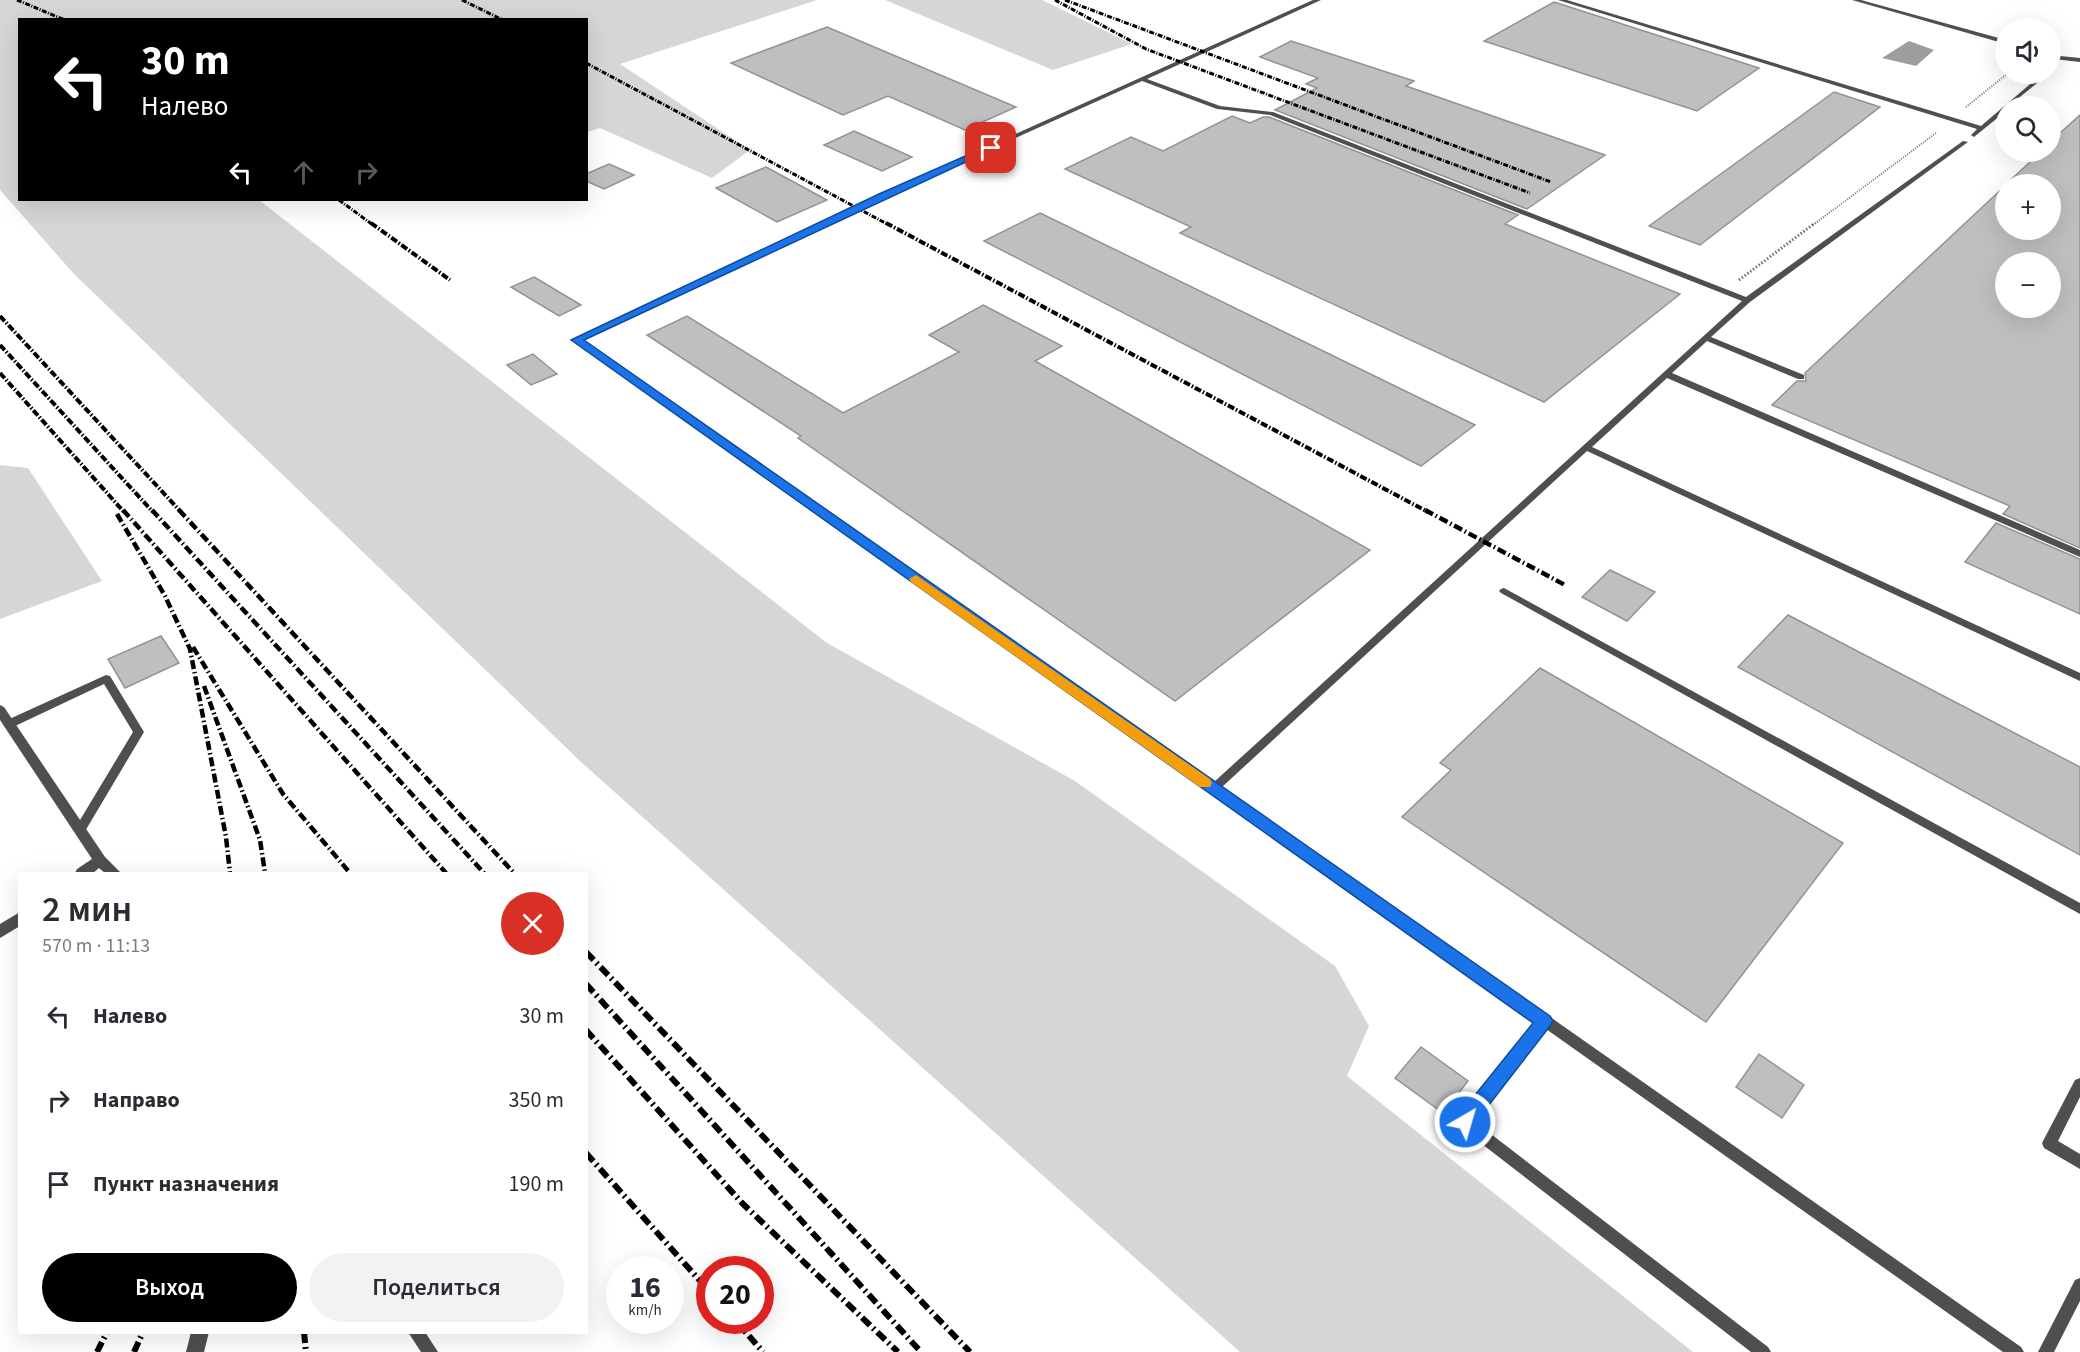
<!DOCTYPE html>
<html lang="ru">
<head>
<meta charset="utf-8">
<style>
	:root { --surface:#fff; --page:#f2f2f3; --text:#2b2b33; --muted:#7c7c81; --accent:#000 }
	body { margin:0; font-family:"Source Sans 3",sans-serif; background:var(--page); color:var(--text); height:100vh; display:flex; flex-direction:column; font-size:22px; white-space:nowrap }
	* { box-sizing:border-box; margin:0 }
	p { font-size:20px; color:var(--muted) }
	.icon { flex:none; width:33px; height:33px; fill:none; stroke:currentColor; stroke-width:2; stroke-linecap:round; stroke-linejoin:round }
	.map { position:relative; flex:1; overflow:hidden }
	.sheet { position:absolute; left:18px; top:872px; width:570px; height:462px; display:flex; flex-direction:column; background:var(--surface); border-radius:0px; box-shadow:0 6px 24px #0002 }
	.sheet>* { flex:none }
	.top-card { position:absolute; left:18px; top:18px; width:570px; height:183px; border-radius:0px; box-shadow:0 6px 24px #0002; background:#000; color:#fff; overflow:hidden }
	.fabs { position:absolute; left:1995px; top:18px; display:grid; gap:12px }
	.fabs a { display:grid; place-items:center; width:66px; height:66px; border-radius:50%; background:var(--surface); box-shadow:0 6px 24px #0002; font-size:30px }
	.speed { position:absolute; left:606px; top:1256px; display:flex; gap:12px; font-size:30px; font-weight:700; text-align:center }
	.speed>* { display:grid; place-content:center; width:78px; height:78px; border-radius:50%; background:var(--surface); box-shadow:0 6px 24px #0002; line-height:1 }
	.speed small { font-size:15px; font-weight:400 }
	.speed .limit { border:9px solid #d22; background:#fff; color:#111 }
	.pin { position:absolute; display:grid; place-items:center; width:51px; height:51px; color:#fff; margin:-26px; border-radius:12px; box-shadow:0 3px 9px #0006 }
	.me { position:absolute; width:66px; margin:-33px; rotate:38deg; stroke-linejoin:round; filter:drop-shadow(0 0 4px #0008) }
	.turn { display:flex; align-items:center; gap:21px; height:126px; padding:0 24px; font-size:27px }
	.turn .icon { width:78px; height:78px; stroke-width:2.5 }
	.turn b { display:block; font-size:42px; line-height:51px }
	.lanes { display:flex; align-items:center; height:57px; padding:0 24px; background:#0003; justify-content:center; gap:30px; direction:ltr }
	.lanes .off { opacity:.35 }
	.round { display:grid; place-items:center; flex:none; width:63px; height:63px; border-radius:32px; background:var(--page) }
	.head { display:flex; align-items:center; justify-content:space-between; height:102px; padding:0 24px }
	h1 { font-size:36px; font-weight:600; line-height:45px }
	.button { display:flex; gap:12px; margin-top:auto; padding:12px 24px }
	.button a { flex:1; height:69px; border-radius:36px; background:var(--accent); color:#fff; font-size:24px; font-weight:600; line-height:69px; text-align:center }
	.button a+a { background:var(--page); color:var(--text) }
	ul { padding:0; list-style:none }
	li { display:flex; align-items:center; gap:18px; height:84px; padding:0 24px }
	li div { flex:1 }
	li b { display:block; font-size:22px }
	li em { font-style:normal }
	.map>svg:first-child { display:block }
</style>
</head>
<body>
<div class="map">
<svg width="2080" height="1352" viewBox="0 0 2080 1352">
	<rect width="100%" height="100%" fill="#fff"/>
	<g fill="#d6d6d6">
		<polygon points="0,0 817,0 620,64 750,150 712,178 600,128 587,132 586,20 20,20 20,200 259,200 827,643 1075,781 1335,966 1369,1026 1347,1076 1693,1352 1240,1352 580,761 73,273 0,190"/>
		<polygon points="885,0 1042,0 1132,44 1053,70"/>
		<polygon points="0,465 28,468 102,581 0,619"/>
	</g>
	<polygon fill="#9d9d9d" points="1909,41 1934,50 1916,66 1882,58"/>
	<g fill="#bfbfbf" stroke="#939393" stroke-width="1.5" fill-rule="evenodd">
		<polygon points="1554,2 1759,68 1697,111 1484,41"/>
		<polygon points="827,27 1016,107 965,130 888,96 843,115 731,63"/>
		<polygon points="1291,41 1414,81 1406,86 1605,155 1527,209 1275,110 1317,88 1306,84 1318,78 1260,57"/>
		<polygon points="1834,92 1880,107 1700,245 1649,226"/>
		<path d="M2080,115v433l-77,-34 7,-8 -238,-101 25,-24h9l-1,-8 201,-188v45h44v-46h-44l35,-32h9v-10zM2006,262h44v46h-44z"/>
		<polygon points="1232,116 1250,123 1263,117 1269,117 1518,215 1505,224 1680,294 1544,402 1180,233 1191,227 1065,169 1131,137 1163,151"/>
		<polygon points="854,131 912,157 882,171 824,145"/>
		<polygon points="609,164 634,175 604,189 586,181 586,174"/>
		<polygon points="766,167 827,200 777,222 716,188"/>
		<polygon points="1040,213 1475,425 1421,466 984,241"/>
		<polygon points="534,277 581,305 559,316 511,287"/>
		<polygon points="983,305 1062,346 1035,361 1370,550 1175,701 798,438 801,436 647,335 687,316 843,413 959,352 929,335"/>
		<polygon points="533,354 557,374 531,385 507,365"/>
		<polygon points="1996,523 2080,559 2080,614 1965,562"/>
		<polygon points="1610,570 1655,592 1627,621 1582,597"/>
		<polygon points="1788,615 2080,767 2080,855 1738,667"/>
		<polygon points="161,636 179,663 125,688 108,659"/>
		<polygon points="1540,668 1843,843 1706,1022 1402,817 1451,770 1440,763"/>
		<polygon points="1421,1047 1468,1081 1443,1113 1395,1078"/>
		<polygon points="1759,1054 1804,1085 1782,1118 1736,1087"/>
	</g>
	<g fill="none" stroke-linecap="round" stroke-linejoin="round">
		<g stroke="#717171" stroke-width="2" stroke-dasharray="1 1.5" stroke-linecap="butt">
			<polyline points="1966,107 2007,74"/>
			<polyline points="1813,225 1936,133"/>
		</g>
		<polyline stroke="#717171" stroke-width="3" stroke-dasharray="1.5 2" stroke-linecap="butt" points="1739,280 1815,223"/>
		<g fill="#4f4f4f" fill-rule="evenodd">
			<path d="M1313,0h8l-174,79 73,27 53,6 473,185 217,-156 5,1 -218,160 -39,35 93,38v4h-6l-91,-38 -35,32 408,177v7l-413,-179 -75,69 488,226v8l-493,-230 -365,336 799,560 3,5h-21l-457,-323 -72,92 294,226 3,5h-20l-291,-225 -2,-5 2,-5 76,-95 -327,-230 -636,-452 307,-145zM1142,81l75,28 53,6 472,186 -528,481 -631,-442 301,-143z"/>
			<polygon points="1558,0 1567,0 1981,126 2042,74 2048,74 2009,106 2006,106 2006,111 1974,137 1971,135 1977,129"/>
			<polygon points="1852,0 1861,0 2006,40 2006,44"/>
			<polygon points="2050,55 2080,58 2080,62 2054,59 2057,65 2050,71"/>
			<polygon points="1504,588 2080,903 2080,914 1501,593 1499,591 1501,589"/>
			<polygon points="106,675 110,676 144,732 84,833 80,835 76,833 74,830 133,732 104,684 13,727 5,727 4,724 5,721"/>
			<polygon points="2080,1078 2080,1097 2058,1141 2080,1154 2080,1169 2044,1148 2042,1143 2075,1080"/>
			<polygon points="2080,1278 2080,1301 2054,1352 2038,1352 2075,1280"/>
			<polygon points="408,1332 425,1332 438,1352 421,1352"/>
		</g>
		<g fill="#4f4f4f" fill-rule="evenodd">
			<polygon points="0,705 4,707 105,857 121,873 105,873 99,868 93,873 75,873 77,869 92,859 0,720"/>
			<polygon points="20,912 20,926 0,938 0,924"/>
			<polygon points="191,1332 209,1332 204,1352 186,1352"/>
		</g>
		<g stroke="#000" stroke-width="3" stroke-dasharray="5 1.5 1 1.5" stroke-linecap="butt">
			<polyline points="17,0 65,20"/>
			<polyline points="462,0 503,20"/>
			<polyline points="1055,0 1146,49 1530,193"/>
			<polyline points="1065,0 1551,182"/>
			<polyline points="586,63 889,225"/>
			<polyline points="339,200 373,225"/>
		</g>
		<g stroke="#000" stroke-width="4" stroke-dasharray="7 2 1.5 2" stroke-linecap="butt">
			<polyline points="371,223 450,280"/>
			<polyline points="886,223 1428,512"/>
			<polyline points="0,316 181,512"/>
			<polyline points="0,345 153,512"/>
			<polyline points="0,373 124,512"/>
		</g>
		<g stroke="#000" stroke-width="4.5" stroke-dasharray="9 3 1.5 3" stroke-linecap="butt">
			<polyline points="123,510 446,873"/>
			<polyline points="152,510 484,873"/>
			<polyline points="179,510 514,873"/>
			<polyline points="1425,510 1565,585"/>
			<polyline points="117,514 165,596 190,649 226,837 230,873"/>
			<polyline points="193,647 283,794 350,873"/>
			<polyline points="204,686 260,840 265,873"/>
		</g>
		<g stroke="#000" stroke-width="6" stroke-dasharray="11 4 2 4" stroke-linecap="butt">
			<polyline points="586,952 970,1352"/>
			<polyline points="586,984 921,1352"/>
			<polyline points="586,1030 742,1203 898,1352"/>
			<polyline points="586,1153 710,1292"/>
			<polyline points="735,1320 763,1352"/>
			<polyline points="304,1332 306,1352"/>
			<polyline points="97,1352 107,1332"/>
			<polyline points="134,1352 143,1332"/>
		</g>
	</g>
	<polygon fill="#1a73e8" stroke="#114b97" stroke-width="1.5" points="988,146 996,148 584,340 1550,1016 1553,1021 1550,1026 1471,1128 1465,1130 1458,1128 1456,1122 1458,1116 1533,1023 571,340 879,194"/>
	<polygon fill="#f59e0b" points="916,575 1210,779 1212,783 1210,787 1200,787 911,582 909,579"/>
</svg>
<div class="fabs">
<a><svg class="icon" aria-label="sound" viewBox="0 0 24 24"><path d="M4 9h4l5-4v14l-5-4H4zM17 9q2 3 0 6"/></svg></a>
<a><svg class="icon" aria-label="search" viewBox="0 0 24 24"><circle cx="10" cy="10" r="6"/><path d="M15 15l6 6"/></svg></a>
<a>+</a>
<a>−</a>
</div>
<div class="speed"><div>16<small>km/h</small></div><div class="limit">20</div></div>
<div class="pin" style="left:991px;top:148px;background:#d93025"><svg class="icon" aria-label="arrive" viewBox="0 0 24 24"><path d="M6 21V4h12l-3 4 3 4H6"/></svg></div>
<svg class="me" style="left:1465px;top:1122px" viewBox="-20 -20 40 40"><circle r="17" fill="#1a73e8" stroke="#fff" stroke-width="3"/><path d="M0-11L8 9 0 5-8 9z" fill="#fff"/></svg>
<div class="top-card">
<div class="turn"><svg class="icon" aria-label="left" viewBox="0 0 24 24"><path d="M17 20v-9H6M10 6l-5 5 5 5"/></svg><div><b>30 m</b>Налево</div></div>
<div class="lanes"><svg class="icon" aria-label="left" viewBox="0 0 24 24"><path d="M17 20v-9H6M10 6l-5 5 5 5"/></svg><svg class="icon off" aria-label="ahead" viewBox="0 0 24 24"><path d="M12 20V5M6 11l6-6 6 6"/></svg><svg class="icon off" aria-label="right" viewBox="0 0 24 24"><path d="M7 20v-9h11M14 6l5 5-5 5"/></svg></div>
</div>
<section class="sheet">
<div class="head"><div><h1>2 мин</h1><p>570 m · 11:13</p></div><a class="round" style="background:#d93025;color:#fff"><svg class="icon" aria-label="close" viewBox="0 0 24 24"><path d="M6 6l12 12M18 6L6 18"/></svg></a></div>
<ul>
<li><svg class="icon" aria-label="left" viewBox="0 0 24 24"><path d="M17 20v-9H6M10 6l-5 5 5 5"/></svg><div><b>Налево</b></div><em>30 m</em></li>
<li><svg class="icon" aria-label="right" viewBox="0 0 24 24"><path d="M7 20v-9h11M14 6l5 5-5 5"/></svg><div><b>Направо</b></div><em>350 m</em></li>
<li><svg class="icon" aria-label="arrive" viewBox="0 0 24 24"><path d="M6 21V4h12l-3 4 3 4H6"/></svg><div><b>Пункт назначения</b></div><em>190 m</em></li>
</ul>
<div class="button"><a>Выход</a><a>Поделиться</a></div>
</section>
</div>
</body>
</html>
